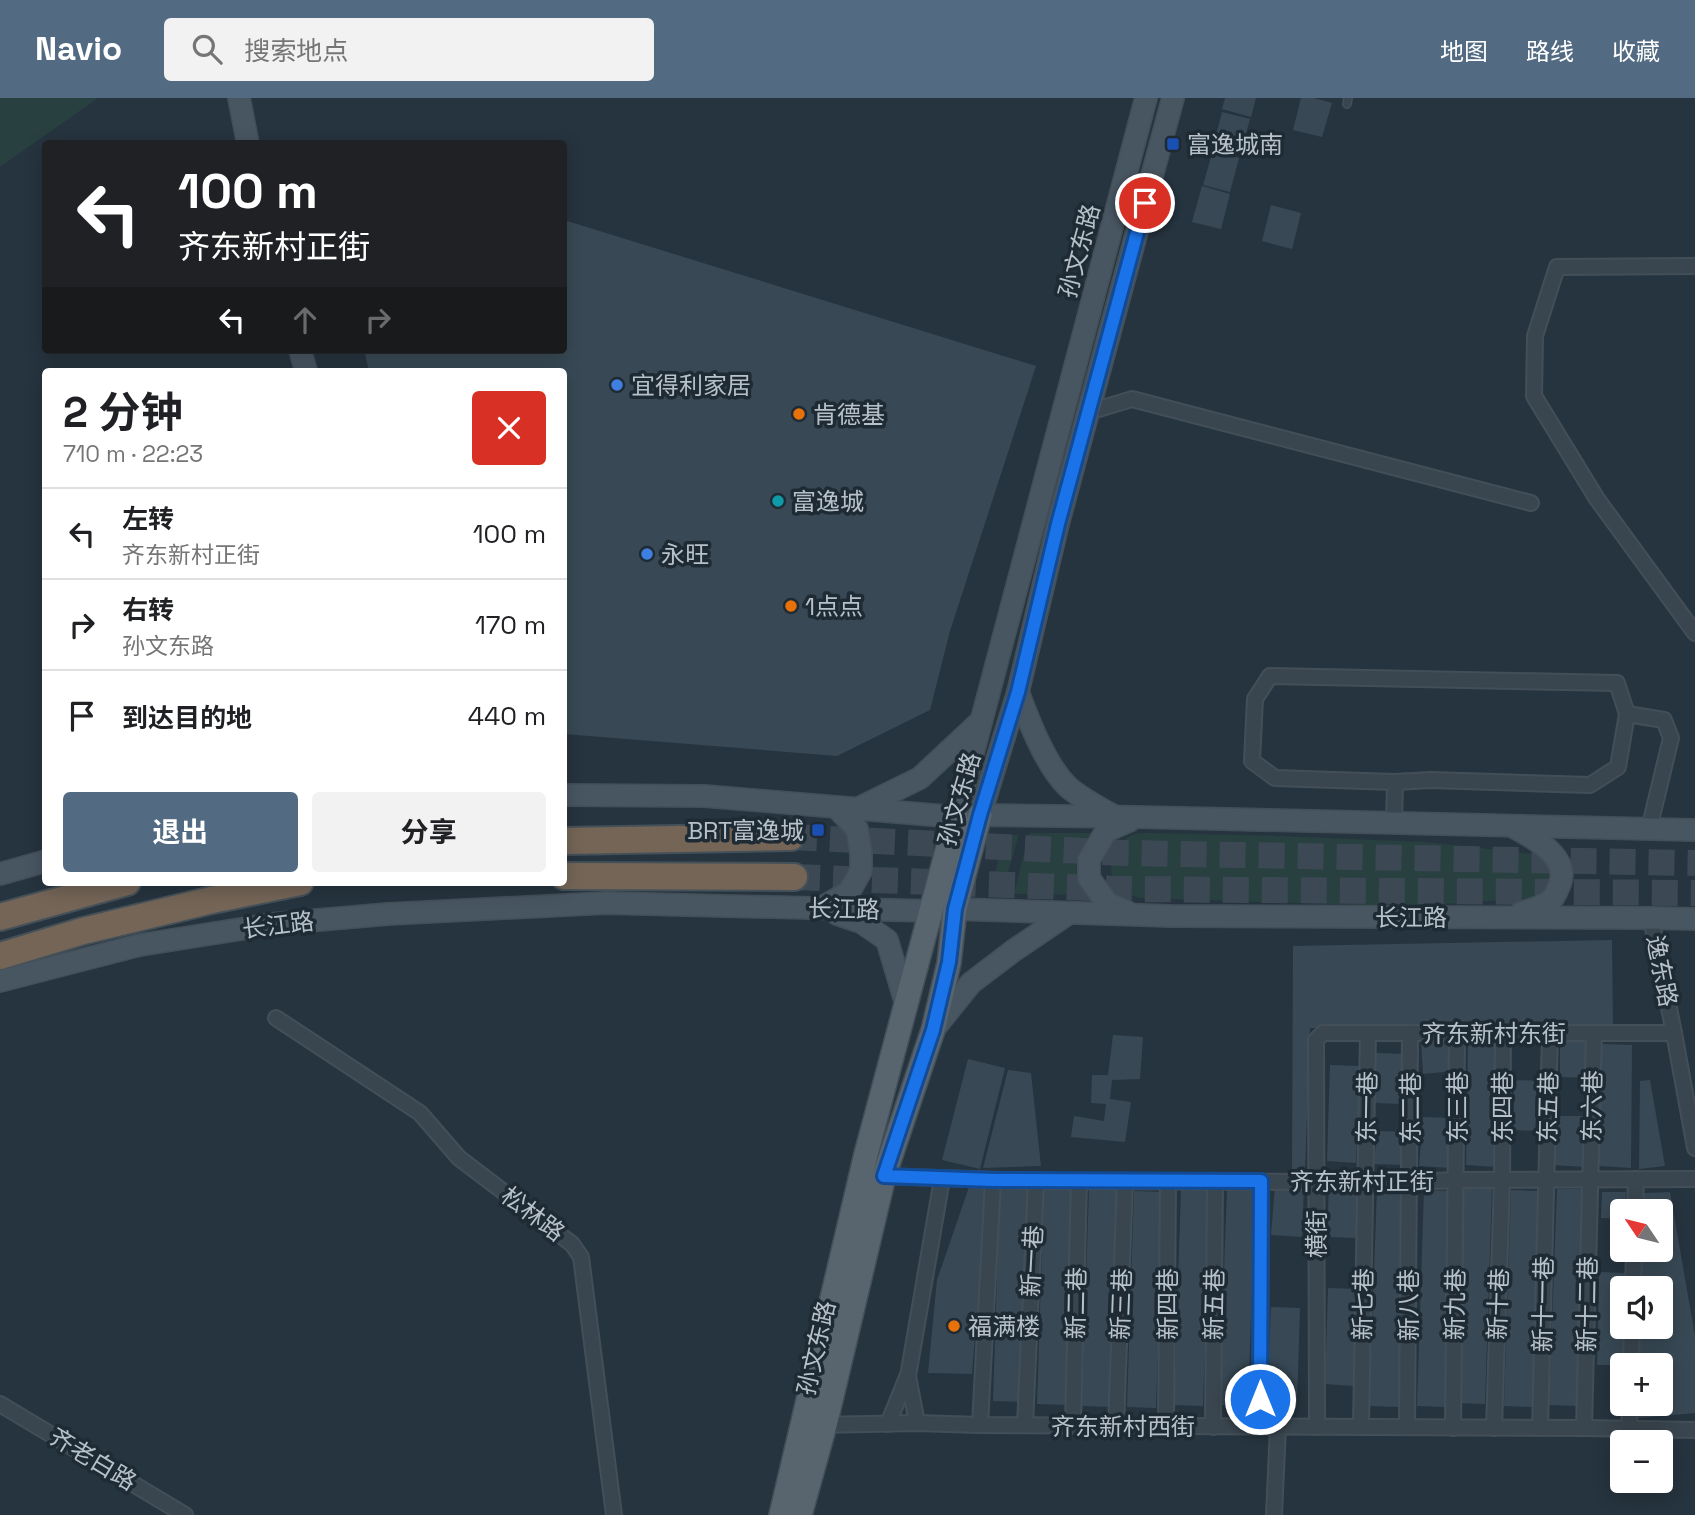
<!DOCTYPE html>
<html lang="zh">
<head>
<meta charset="utf-8">
<style>
	:root { --surface:#fff; --page:#f2f2f2; --text:#202124; --muted:#757577; --line:#e0e0e0; --accent:#536b82 }
	body { margin:0; font-family:"Space Grotesk","Noto Sans SC",sans-serif; background:var(--page); color:var(--text); height:100vh; display:flex; flex-direction:column; font-size:26px; white-space:nowrap }
	* { box-sizing:border-box; margin:0 }
	p { font-size:23px; color:var(--muted) }
	.icon { flex:none; width:38px; height:38px; fill:none; stroke:currentColor; stroke-width:2; stroke-linecap:round; stroke-linejoin:round }
	.map { position:relative; flex:1; overflow:hidden }
	.details { position:absolute; left:42px; top:270px; width:525px; height:518px; display:flex; flex-direction:column; background:var(--surface); border-radius:7px; box-shadow:0 4px 18px #0003 }
	.details>* { flex:none }
	.guide { position:absolute; left:42px; top:42px; width:525px; height:214px; border-radius:7px; box-shadow:0 4px 18px #0003; background:#202124; color:#fff; overflow:hidden }
	.needle { width:46px; rotate:305deg }
	.tools { position:absolute; left:1610px; top:1101px; display:grid; gap:14px }
	.tools a { display:grid; place-items:center; width:63px; height:63px; border-radius:7px; background:var(--surface); box-shadow:0 4px 18px #0003; font-size:35px }
	.pin { position:absolute; display:grid; place-items:center; width:60px; height:60px; color:#fff; margin:-30px; border:4px solid #fff; border-radius:50%; box-shadow:0 2px 7px #0007 }
	.me { position:absolute; width:77px; margin:-38px; rotate:0deg; stroke-linejoin:round; filter:drop-shadow(0 0 5px #0008) }
	.turn { display:flex; align-items:center; gap:24px; height:147px; padding:0 21px; font-size:32px }
	.turn .icon { width:91px; height:91px; stroke-width:2.5 }
	.turn b { display:block; font-size:49px; line-height:60px }
	.lanes { display:flex; align-items:center; height:66px; padding:0 21px; background:#0003; justify-content:center; gap:35px; direction:ltr }
	.lanes .off { opacity:.35 }
	.round { display:grid; place-items:center; flex:none; width:74px; height:74px; border-radius:7px; background:var(--page) }
	.head { display:flex; align-items:center; justify-content:space-between; height:119px; padding:0 21px }
	h1 { font-size:42px; font-weight:700; line-height:52px }
	.action { display:flex; gap:14px; margin-top:auto; padding:14px 21px }
	.action a { flex:1; height:80px; border-radius:7px; background:var(--accent); color:#fff; font-size:28px; font-weight:700; line-height:80px; text-align:center }
	.action a+a { background:var(--page); color:var(--text) }
	ul { padding:0; list-style:none }
	li { display:flex; align-items:center; gap:21px; height:91px; padding:0 21px; border-top:2px solid var(--line) }
	li div { flex:1 }
	li b { display:block; font-size:26px }
	li em { font-style:normal }
	header { display:flex; align-items:center; gap:42px; box-sizing:border-box; height:98px; padding:0 35px; background:var(--accent); color:#fff }
	header strong { font-size:33px }
	nav { display:flex; gap:38px; margin-inline-start:auto; font-size:24px }
	.search { width:490px; height:63px; background:var(--page); display:flex; align-items:center; gap:18px; box-sizing:border-box; padding:0 24px; border-radius:7px; color:var(--muted); font-size:26px }
	.map>svg:first-child { display:block }
</style>
</head>
<body>
<header>
<strong>Navio</strong>
<div class="search"><svg class="icon" aria-label="search" viewBox="0 0 24 24"><circle cx="10" cy="10" r="6"/><path d="M15 15l6 6"/></svg>搜索地点</div>
<nav><a>地图</a><a>路线</a><a>收藏</a></nav>
</header>
<div class="map">
<svg width="1695" height="1417" viewBox="0 0 1695 1417">
	<rect width="100%" height="100%" fill="#26343f"/>
	<g fill="#28403f">
		<polygon points="0,0 98,0 0,69"/>
		<polygon points="1029,735 1098,735 1092,797 1014,796"/>
		<path d="M1151,735l128,3 147,6 108,12c13,7 16,16 16,29l-11,12 -9,3 -84,6 -17,3 -290,-9c-8,-3 -17,-6 -23,-14 -12,-16 0,-44 18,-50 5,-1 12,-1 17,-1z"/>
		<path d="M1019,736l-17,60 -8,-8c0,-10 5,-34 10,-43 3,-6 9,-8 15,-9z"/>
	</g>
	<g fill="#384955">
		<polygon points="1225,0 1256,0 1251,19 1222,11"/>
		<polygon points="1301,0 1314,0 1332,5 1322,39 1293,32"/>
		<polygon points="1222,14 1250,21 1240,56 1213,49"/>
		<polygon points="1213,52 1239,60 1230,94 1203,87"/>
		<polygon points="1202,88 1230,96 1221,131 1192,124"/>
		<polygon points="1271,107 1301,115 1292,151 1262,143"/>
		<polygon points="564,122 1036,268 950,533 930,612 837,658 564,636 564,273 369,273 364,252 564,252"/>
		<polygon points="1612,842 1613,929 1310,930 1305,1073 1292,1073 1293,848"/>
		<polygon points="1113,937 1143,939 1140,981 1112,982 1110,1001 1131,1004 1125,1044 1071,1039 1074,1018 1104,1023 1106,1006 1091,1005 1092,977 1108,977"/>
		<polygon points="1560,939 1589,939 1588,980 1560,979"/>
		<polygon points="1452,940 1453,973 1423,976 1421,941"/>
		<polygon points="1468,942 1497,942 1495,1069 1466,1067"/>
		<polygon points="1600,946 1632,947 1631,1070 1599,1068"/>
		<polygon points="1376,955 1405,956 1403,1006 1375,1005"/>
		<polygon points="968,961 1005,970 980,1071 942,1062"/>
		<polygon points="1330,967 1360,968 1356,1065 1327,1063"/>
		<polygon points="1008,972 1031,975 1041,1068 983,1070"/>
		<polygon points="1514,982 1544,983 1542,1033 1513,1032"/>
		<polygon points="1650,982 1665,1068 1639,1071 1640,983"/>
		<polygon points="1557,1018 1586,1018 1584,1069 1553,1067"/>
		<polygon points="1423,1019 1452,1020 1450,1070 1419,1068"/>
		<polygon points="1377,1033 1407,1034 1405,1067 1374,1066"/>
		<polygon points="1000,1087 1029,1088 1022,1304 993,1303"/>
		<polygon points="1275,1088 1304,1089 1302,1139 1271,1137"/>
		<polygon points="969,1089 987,1089 972,1276 928,1275 937,1182"/>
		<polygon points="1329,1089 1358,1089 1357,1140 1327,1139"/>
		<polygon points="1464,1089 1492,1090 1485,1306 1456,1305"/>
		<polygon points="1044,1090 1073,1090 1066,1307 1037,1306"/>
		<polygon points="1089,1091 1118,1092 1111,1309 1082,1308"/>
		<polygon points="1181,1091 1210,1091 1203,1308 1174,1307"/>
		<polygon points="1227,1091 1255,1092 1248,1308 1219,1307"/>
		<polygon points="1557,1091 1585,1091 1578,1308 1549,1307"/>
		<polygon points="1377,1092 1406,1093 1399,1309 1369,1308"/>
		<polygon points="1424,1092 1453,1093 1446,1309 1417,1308"/>
		<polygon points="1511,1092 1540,1093 1533,1309 1504,1308"/>
		<polygon points="1134,1093 1163,1094 1156,1310 1127,1309"/>
		<polygon points="1602,1094 1626,1094 1625,1113 1622,1113 1622,1121 1601,1120"/>
		<polygon points="1670,1094 1695,1238 1695,1315 1639,1320 1639,1306 1661,1306 1661,1267 1640,1267 1640,1228 1661,1228 1661,1190 1641,1190 1642,1152 1661,1152 1661,1113 1642,1113 1643,1095"/>
		<polygon points="1599,1174 1627,1175 1626,1190 1622,1190 1622,1228 1626,1228 1625,1267 1597,1267"/>
		<polygon points="1328,1190 1358,1191 1354,1288 1325,1286"/>
		<polygon points="1271,1209 1300,1210 1297,1307 1267,1305"/>
	</g>
	<g fill="none" stroke-linecap="round" stroke-linejoin="round">
		<g stroke="#3c4954" stroke-width="26" stroke-dasharray="26 13" stroke-linecap="butt">
			<polyline points="791,739 1125,755 1695,765"/>
			<polyline points="794,779 1118,791 1695,795"/>
		</g>
		<defs>
			<polyline id="lane" points="1347,6 1348,0"/>
			<g id="street">
				<polyline points="1695,168 1557,169 1535,238 1534,298 1597,401 1695,535"/>
				<polyline points="1089,314 1132,301 1531,405"/>
				<polyline points="1627,616 1664,622 1671,640 1649,731"/>
				<polyline points="1394,725 1395,684 1275,680 1252,663 1255,601 1270,578 1617,585 1627,616 1618,669 1590,687 1431,682 1395,684"/>
				<polyline points="1651,820 1674,935 1695,1050"/>
				<polyline points="276,920 420,1015 459,1060 572,1146 581,1159 614,1417"/>
				<polyline points="877,1078 1036,1083 1409,1084 1457,1082 1695,1081"/>
				<polyline points="1635,1113 1636,1081"/>
				<polyline points="1633,1190 1634,1152"/>
				<polyline points="1631,1267 1632,1228"/>
				<polyline points="0,1306 185,1417"/>
				<polyline points="917,1325 908,1278 942,1081"/>
				<polyline points="888,1326 907,1279"/>
				<polyline points="818,1327 917,1325 980,1327 1584,1330 1695,1332"/>
				<polyline points="980,1327 993,1082"/>
				<polyline points="1025,1327 1036,1083"/>
				<polyline points="1073,1327 1079,1083"/>
				<polyline points="1116,1328 1125,1083"/>
				<polyline points="1166,1328 1168,1083"/>
				<polyline points="1213,1329 1215,1083"/>
				<polyline points="1260,1329 1261,1083"/>
				<polyline points="1317,1329 1316,942 1323,935 1674,935"/>
				<polyline points="1361,1329 1368,935"/>
				<polyline points="1407,1329 1410,935"/>
				<polyline points="1453,1330 1457,935"/>
				<polyline points="1494,1330 1502,1083 1503,935"/>
				<polyline points="1540,1330 1550,935"/>
				<polyline points="1584,1330 1594,935"/>
				<polyline points="1629,1331 1630,1306"/>
				<polyline points="1274,1417 1278,1329"/>
			</g>
			<g id="secondary">
				<polyline points="239,0 248,46"/>
				<polyline points="300,252 306,273"/>
				<path d="M1018,594c11,29 27,72 49,94 13,12 31,21 47,30"/>
				<polyline points="564,697 704,698 956,719 980,717 1138,719 1695,732"/>
				<polyline points="859,710 920,680 980,624"/>
				<polyline points="980,717 1018,594 1058,426 1173,0"/>
				<polyline points="956,719 1146,0"/>
				<path d="M1514,729c19,11 58,30 45,59 -2,4 -4,11 -8,14 -7,7 -20,9 -30,13"/>
				<polyline points="0,776 46,763"/>
				<polyline points="821,810 849,794 861,773 861,755 857,731 836,709"/>
				<polyline points="1129,815 1107,805 1089,780 1089,762 1106,733 1129,723"/>
				<polyline points="837,816 861,824 887,842 906,906"/>
				<polyline points="0,883 140,847 272,826 388,816 606,805 931,813 955,811 1171,818 1651,820 1695,821"/>
				<polyline points="933,932 971,885 1013,853 1069,815"/>
			</g>
			<g id="primary">
				<polyline points="781,1417 866,1056 956,719"/>
				<polyline points="800,1417 825,1327 884,1078 933,932 949,865 955,811 980,717"/>
			</g>
			<g id="highway">
				<polyline points="564,743 791,739"/>
				<polyline points="564,778 794,779"/>
				<polyline points="0,819 127,784"/>
				<polyline points="0,858 83,833 212,802 300,784"/>
			</g>
		</defs>
		<use href="#lane" stroke="#434f58" stroke-width="10"/>
		<use href="#street" stroke="#434f58" stroke-width="18"/>
		<use href="#secondary" stroke="#434f58" stroke-width="24"/>
		<use href="#primary" stroke="#434f58" stroke-width="26"/>
		<use href="#highway" stroke="#455159" stroke-width="30"/>
		<use href="#lane" stroke="#3a464f" stroke-width="7"/>
		<use href="#street" stroke="#3a464f" stroke-width="14"/>
		<use href="#secondary" stroke="#485662" stroke-width="21"/>
		<use href="#primary" stroke="#58656f" stroke-width="23"/>
		<use href="#highway" stroke="#746557" stroke-width="26"/>
	</g>
	<g fill="none" stroke-linecap="round" stroke-linejoin="round">
		<defs>
			<polyline id="route" points="1145,105 1058,426 1018,594 980,717 955,811 949,864 933,932 884,1078 993,1082 1261,1083 1260,1301"/>
		</defs>
		<use href="#route" stroke="#114b97" stroke-width="18"/>
		<use href="#route" stroke="#1a73e8" stroke-width="12"/>
	</g>
	<g fill="#1a4fb4" stroke="#1f2b34" stroke-width="2.5">
		<rect x="1166" y="39" width="14" height="14" rx="3.5"/>
		<rect x="811" y="725" width="14" height="14" rx="3.5"/>
	</g>
	<g fill="#3f7fe0" stroke="#1f2b34" stroke-width="2.5">
		<circle cx="617" cy="287" r="7"/>
		<circle cx="647" cy="456" r="7"/>
	</g>
	<g fill="#e8710a" stroke="#1f2b34" stroke-width="2.5">
		<circle cx="799" cy="316" r="7"/>
		<circle cx="791" cy="508" r="7"/>
		<circle cx="954" cy="1228" r="7"/>
	</g>
	<circle fill="#0f9aa8" stroke="#1f2b34" stroke-width="2.5" cx="778" cy="403" r="7"/>
	<g text-anchor="middle" dominant-baseline="central" stroke-width="7" stroke-linejoin="round" paint-order="stroke">
		<g font-size="24" fill="#b6c1c9" stroke="#1f2b34" text-anchor="start">
			<text x="1187" y="46">富逸城南</text>
			<text x="631" y="287">宜得利家居</text>
			<text x="813" y="316">肯德基</text>
			<text x="792" y="403">富逸城</text>
			<text x="661" y="456">永旺</text>
			<text x="805" y="508">1点点</text>
			<text x="804" y="732" text-anchor="end">BRT富逸城</text>
			<text x="968" y="1228">福满楼</text>
		</g>
		<g font-size="24" fill="#b6c1c9" stroke="#1f2b34">
			<text transform="translate(1079 153) rotate(-75)">孙文东路</text>
			<text transform="translate(959 701) rotate(-74)">孙文东路</text>
			<text transform="translate(844 811) rotate(1)">长江路</text>
			<text x="1411" y="819">长江路</text>
			<text transform="translate(278 827) rotate(-7)">长江路</text>
			<text transform="translate(1662 873) rotate(79)">逸东路</text>
			<text x="1494" y="935">齐东新村东街</text>
			<text transform="translate(1592 1008) rotate(-89)">东六巷</text>
			<text transform="translate(1367 1009) rotate(-89)">东一巷</text>
			<text transform="translate(1457 1009) rotate(-90)">东三巷</text>
			<text transform="translate(1502 1009) rotate(-90)">东四巷</text>
			<text transform="translate(1548 1009) rotate(-89)">东五巷</text>
			<text transform="translate(1410 1010) rotate(-90)">东二巷</text>
			<text x="1362" y="1083">齐东新村正街</text>
			<text transform="translate(533 1116) rotate(37)">松林路</text>
			<text transform="translate(1316 1136) rotate(-90)">横街</text>
			<text transform="translate(1032 1163) rotate(-87)">新一巷</text>
			<text transform="translate(1076 1205) rotate(-89)">新二巷</text>
			<text transform="translate(1121 1206) rotate(-88)">新三巷</text>
			<text transform="translate(1167 1206) rotate(-90)">新四巷</text>
			<text transform="translate(1214 1206) rotate(-89)">新五巷</text>
			<text transform="translate(1363 1206) rotate(-89)">新七巷</text>
			<text transform="translate(1455 1206) rotate(-89)">新九巷</text>
			<text transform="translate(1498 1206) rotate(-88)">新十巷</text>
			<text transform="translate(1543 1206) rotate(-89)">新十一巷</text>
			<text transform="translate(1587 1206) rotate(-89)">新十二巷</text>
			<text transform="translate(1408 1207) rotate(-90)">新八巷</text>
			<text transform="translate(816 1250) rotate(-77)">孙文东路</text>
			<text x="1123" y="1328">齐东新村西街</text>
			<text transform="translate(93 1361) rotate(31)">齐老白路</text>
		</g>
	</g>
</svg>
<div class="tools">
<a><svg class="needle" viewBox="-14 -14 28 28"><path d="M0-13l5 13h-10z" fill="#e53935"/><path d="M0 13l5-13h-10z" fill="#757577"/></svg></a>
<a><svg class="icon" aria-label="sound" viewBox="0 0 24 24"><path d="M4 9h4l5-4v14l-5-4H4zM17 9q2 3 0 6"/></svg></a>
<a>+</a>
<a>−</a>
</div>
<div class="pin" style="left:1145px;top:105px;background:#d93025"><svg class="icon" aria-label="arrive" viewBox="0 0 24 24"><path d="M6 21V4h12l-3 4 3 4H6"/></svg></div>
<svg class="me" style="left:1260px;top:1301px" viewBox="-20 -20 40 40"><circle r="17" fill="#1a73e8" stroke="#fff" stroke-width="3"/><path d="M0-11L8 9 0 5-8 9z" fill="#fff"/></svg>
<div class="guide">
<div class="turn"><svg class="icon" aria-label="left" viewBox="0 0 24 24"><path d="M17 20v-9H6M10 6l-5 5 5 5"/></svg><div><b>100 m</b>齐东新村正街</div></div>
<div class="lanes"><svg class="icon" aria-label="left" viewBox="0 0 24 24"><path d="M17 20v-9H6M10 6l-5 5 5 5"/></svg><svg class="icon off" aria-label="ahead" viewBox="0 0 24 24"><path d="M12 20V5M6 11l6-6 6 6"/></svg><svg class="icon off" aria-label="right" viewBox="0 0 24 24"><path d="M7 20v-9h11M14 6l5 5-5 5"/></svg></div>
</div>
<section class="details">
<div class="head"><div><h1>2 分钟</h1><p>710 m · 22:23</p></div><a class="round" style="background:#d93025;color:#fff"><svg class="icon" aria-label="close" viewBox="0 0 24 24"><path d="M6 6l12 12M18 6L6 18"/></svg></a></div>
<ul>
<li><svg class="icon" aria-label="left" viewBox="0 0 24 24"><path d="M17 20v-9H6M10 6l-5 5 5 5"/></svg><div><b>左转</b><p>齐东新村正街</p></div><em>100 m</em></li>
<li><svg class="icon" aria-label="right" viewBox="0 0 24 24"><path d="M7 20v-9h11M14 6l5 5-5 5"/></svg><div><b>右转</b><p>孙文东路</p></div><em>170 m</em></li>
<li><svg class="icon" aria-label="arrive" viewBox="0 0 24 24"><path d="M6 21V4h12l-3 4 3 4H6"/></svg><div><b>到达目的地</b></div><em>440 m</em></li>
</ul>
<div class="action"><a>退出</a><a>分享</a></div>
</section>
</div>
</body>
</html>
